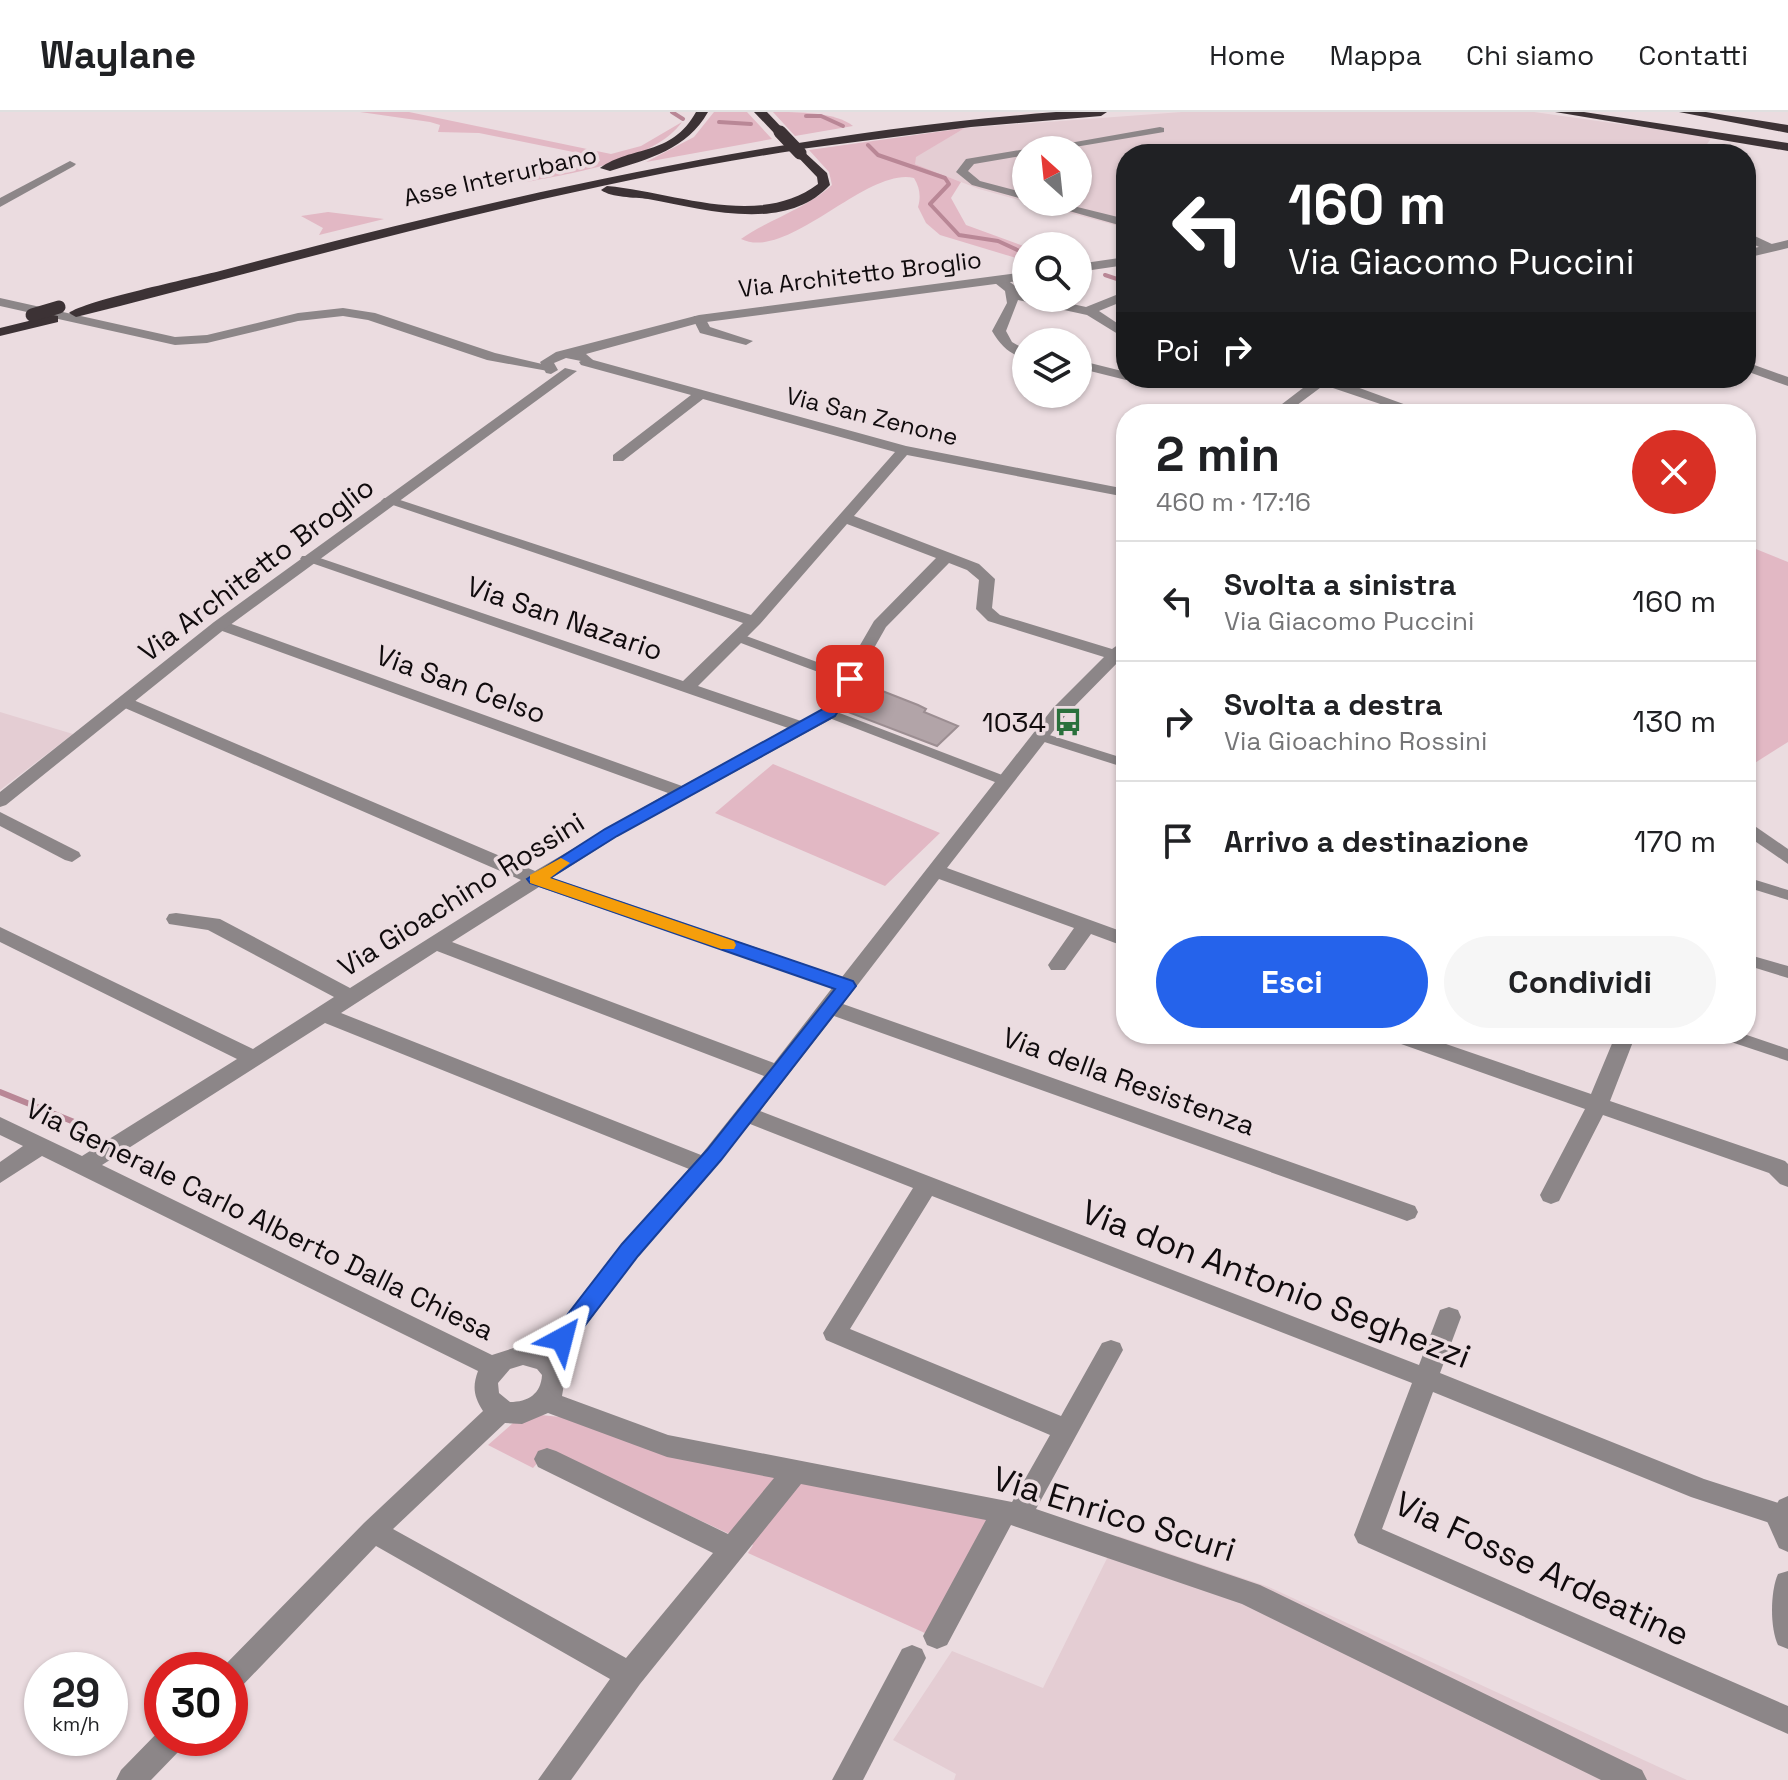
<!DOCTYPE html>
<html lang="it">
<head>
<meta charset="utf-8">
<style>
	:root { --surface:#fff; --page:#f6f6f6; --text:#202124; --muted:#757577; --line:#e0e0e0; --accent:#2563eb }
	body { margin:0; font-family:"Space Grotesk",sans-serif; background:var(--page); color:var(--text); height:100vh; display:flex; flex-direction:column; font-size:30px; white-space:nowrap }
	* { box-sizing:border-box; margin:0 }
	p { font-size:26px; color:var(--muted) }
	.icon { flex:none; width:44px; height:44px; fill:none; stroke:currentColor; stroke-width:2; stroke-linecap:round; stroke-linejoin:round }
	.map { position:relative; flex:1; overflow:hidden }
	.side { position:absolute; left:1116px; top:292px; width:640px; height:640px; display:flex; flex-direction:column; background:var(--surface); border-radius:32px; box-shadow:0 2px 6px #0004 }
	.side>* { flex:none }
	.guide { position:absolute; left:1116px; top:32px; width:640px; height:244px; border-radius:32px; box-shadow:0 2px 6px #0004; background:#202124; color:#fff; overflow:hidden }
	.needle { width:52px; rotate:333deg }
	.controls { position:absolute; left:1012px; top:24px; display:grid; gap:16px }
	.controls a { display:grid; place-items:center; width:80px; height:80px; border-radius:50%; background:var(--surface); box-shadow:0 2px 6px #0004; font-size:40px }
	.speed { position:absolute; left:24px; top:1540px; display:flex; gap:16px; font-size:40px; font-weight:700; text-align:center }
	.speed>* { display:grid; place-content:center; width:104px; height:104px; border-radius:50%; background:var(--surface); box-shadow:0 2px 6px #0004; line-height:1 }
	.speed small { font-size:20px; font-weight:400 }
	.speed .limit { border:12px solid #d22; background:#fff; color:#111 }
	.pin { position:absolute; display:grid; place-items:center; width:68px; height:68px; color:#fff; margin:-34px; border-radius:16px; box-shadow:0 4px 12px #0006 }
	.me { position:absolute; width:88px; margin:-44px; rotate:38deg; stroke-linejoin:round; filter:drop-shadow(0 0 6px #0008) }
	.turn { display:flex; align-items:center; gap:28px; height:168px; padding:0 40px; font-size:36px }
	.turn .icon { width:104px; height:104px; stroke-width:2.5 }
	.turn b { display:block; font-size:56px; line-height:68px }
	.then { display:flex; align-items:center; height:76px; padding:0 40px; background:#0003; gap:16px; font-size:30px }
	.round { display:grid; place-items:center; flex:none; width:84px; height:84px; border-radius:42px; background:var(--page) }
	.summary { display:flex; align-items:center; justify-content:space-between; height:136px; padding:0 40px }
	h1 { font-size:48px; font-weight:600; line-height:60px }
	.cta { display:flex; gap:16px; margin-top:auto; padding:16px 40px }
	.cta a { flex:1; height:92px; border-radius:48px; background:var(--accent); color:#fff; font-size:32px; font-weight:600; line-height:92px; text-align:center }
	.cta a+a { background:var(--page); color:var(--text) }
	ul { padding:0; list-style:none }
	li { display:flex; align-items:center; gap:24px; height:120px; padding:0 40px; border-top:2px solid var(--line) }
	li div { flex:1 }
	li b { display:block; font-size:30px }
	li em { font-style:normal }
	header { display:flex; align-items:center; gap:48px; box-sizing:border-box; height:112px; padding:0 40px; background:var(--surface); border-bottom:2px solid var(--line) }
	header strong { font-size:38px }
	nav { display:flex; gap:44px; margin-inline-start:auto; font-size:28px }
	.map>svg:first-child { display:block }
</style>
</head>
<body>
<header>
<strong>Waylane</strong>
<nav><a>Home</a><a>Mappa</a><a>Chi siamo</a><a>Contatti</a></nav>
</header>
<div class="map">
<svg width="1788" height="1668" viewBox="0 0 1788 1668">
	<rect width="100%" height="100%" fill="#ebdce0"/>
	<g fill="#e4cdd3">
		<polygon points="1182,0 1534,0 1712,25 1700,42 1126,42 1126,116 1028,90 1078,90 1078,38 1026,38 1026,90 979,77 915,52 915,45 965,16"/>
		<polygon points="0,600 73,622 0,678"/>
		<polygon points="1118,1424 1269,1475 1687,1668 954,1668 956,1662 893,1628 952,1539 1043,1576"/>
	</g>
	<g fill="#e2b8c4">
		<path d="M360,0h49l202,42 30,-8 41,-24c-28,39 -110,51 -155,60l-6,-2 79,-19 -2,-4 -119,-24 -41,-1 2,-7 -10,-3z"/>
		<polygon points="714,0 747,0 772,27 646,50 694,25"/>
		<path d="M773,0c25,0 63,0 80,14l-58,10z"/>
		<path d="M965,16l-49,29 -1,7 46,18 -10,16 15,27 60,22v14l-86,-26 -14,-12 -8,-16c3,-10 2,-19 -4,-29 -48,-11 -126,84 -173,61 25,-18 68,-32 91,-54l-3,-13 -20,-22z"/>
		<polygon points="328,100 384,107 319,123 323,116 301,104"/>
		<polygon points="1746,433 1788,450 1788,630 1750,654 1746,650"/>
		<polygon points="773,652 940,721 885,774 715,701"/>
		<polygon points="541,1303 570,1306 992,1408 927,1522 748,1441 753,1433 549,1338 533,1356 488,1333 513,1311"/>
	</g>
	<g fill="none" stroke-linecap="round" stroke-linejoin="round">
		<g stroke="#b98796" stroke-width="4">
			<polyline points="672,0 683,7"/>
			<polyline points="806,4 821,4 843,14"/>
			<polyline points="719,10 751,12"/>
			<polyline points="868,33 878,43 945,66 949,72 930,92 959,123 998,129 1026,142"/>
			<polyline points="1105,163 1126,170"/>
		</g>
		<polyline stroke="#b98796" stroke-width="6" points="0,980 84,1014"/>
	</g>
	<polygon fill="#b2a4a8" stroke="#9c8e92" stroke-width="2" points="867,573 918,593 926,597 924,600 958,614 937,634 848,600 862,587 853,584"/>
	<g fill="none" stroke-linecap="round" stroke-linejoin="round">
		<g fill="#8c8688" fill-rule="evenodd">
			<polygon points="738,521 855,564 857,567 850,571 845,570 733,528 731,525"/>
			<polygon points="829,597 1010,666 1012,669 1005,673 1000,672 824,604 822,601 824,598"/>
			<polygon points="1040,620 1126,647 1126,656 1035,627 1033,624 1035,621"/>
			<polygon points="1746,765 1788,778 1788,788 1746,775"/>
			<polygon points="1746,842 1788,854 1788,866 1746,853"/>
			<polygon points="1717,922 1744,922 1788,937 1788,949 1719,926"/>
		</g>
		<g fill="#8c8688" fill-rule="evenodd">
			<polygon points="1160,15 1164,16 1164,20 1057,38 1030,38"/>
			<polygon points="1026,37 1030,38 1026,38 1026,43 974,52 968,59 980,69 1026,81 1026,88 972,73 956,60 966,47"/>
			<polygon points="70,49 76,52 74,54 0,95 0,86"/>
			<polygon points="1037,90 1057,90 1126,107 1126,115"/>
			<polygon points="1746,120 1774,133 1776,136 1770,140 1746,129"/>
			<path d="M995,165h8l23,17v4h19l41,9 40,-16v9l-27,11 27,18v10l-39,-24 -69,-15 -12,31 6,11 14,8v9c-17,-5 -25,-13 -34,-28l15,-28 -2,-12 -10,-8z"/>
			<polygon points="0,186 175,225 207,223 298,201 343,196 375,201 495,241 555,255 548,259 487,248 368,208 343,204 298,209 207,231 175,233 0,194"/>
			<polygon points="694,204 704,204 710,215 753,229 746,233 700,221 693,207"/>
			<path d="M586,246l320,88 220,43v8l-219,-42 -53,61 125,48 16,15 -3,29 8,7 112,34 14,-10v15l-61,62 -118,152 179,65v14l-35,-13 -26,36h-14l-3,-5 26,-37 -135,-49 -96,125 572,202 3,6 -3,6 -8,3 -8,-3 -565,-202 -74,95 659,254 21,-55 9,-3 9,3 3,7 -21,56 264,106 84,27v18l-6,3 -91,-30 -258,-105 -51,137 406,177v28l-430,-191 -4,-8 58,-152 -480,-187 -82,133 211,87 41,-73 9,-3 9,3 3,7 -87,159 224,76 382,185 5,10h-46l-359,-176 -231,-79 -64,120 -10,4 -10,-4 -4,-9 63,-116 -185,-36 -161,200 -69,96h-33l72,-101 -234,-133 -136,142 -10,4v-22h-10l144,-147 119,-112c-9,-14 -11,-24 -5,-40l-436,-215 -42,27v-21l23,-16 -23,-11v-18l82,39 155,-97 -237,-117v-15l253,122 81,-52 -126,-67 -39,-6 -3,-5 3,-5 7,-1 44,6 130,69 171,-108 -403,-175 -3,-4 9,-5 411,175 133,-78 -454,-165v-6h12l456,164 106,-58 -488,-169 2,-3h12l369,125 60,-58 -362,-122 3,-3h10l357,117 144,-163 -192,-53 -80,62h-10v-6l78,-60 -110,-30 -2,-3zM847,412l89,34 -62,63 -51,88 -22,12 -103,-35 62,-62zM949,451l18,7 12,10 -3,29 12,12 116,36 -51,51 -211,269 -290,-99 66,-42 217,-119 51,-90zM539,775l293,101 -58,75 -322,-121zM437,839l327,125 -63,79 -360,-142zM325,911l364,146 -67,75 -82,105 -17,-4 -31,10 -390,-190zM750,1012l163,64 -90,145 3,7 224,95 -38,67 -344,-67 -106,-39 4,-24 -7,-11 79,-105zM523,1253l14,4 5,6c-1,19 -14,27 -32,27l-11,-9 -1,-10 12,-14zM548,1301l119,44 107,21 -46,56 -172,-83 -9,-3 -9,3 -4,8 4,8 175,86 -87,105 -233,-129 112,-106 17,1z"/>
			<polygon points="1078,248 1126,260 1126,266 1131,266 1126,268 1078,256"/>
			<polygon points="1746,250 1788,265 1788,274 1746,259"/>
			<polygon points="1316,266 1332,266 1431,302 1410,302 1324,273 1285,302 1269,302"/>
			<polygon points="0,700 79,740 81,744 72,750 65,748 0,714"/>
			<polygon points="1746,708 1788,737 1788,752 1746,723"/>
			<polygon points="1384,922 1417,922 1591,982 1616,922 1636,922 1610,989 1785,1049 1788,1052 1788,1075 1780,1072 1769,1061 1603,1003 1559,1089 1551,1092 1543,1089 1540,1083 1585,997 1387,927"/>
			<polygon points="912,1533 922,1537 926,1546 863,1668 832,1668 902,1537"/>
			<polygon points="162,1616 162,1626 186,1626 182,1636 151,1668 116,1668 121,1658"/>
		</g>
		<g fill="#8c8688" fill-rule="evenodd">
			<polygon points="1788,128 1788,136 1746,146 1746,138"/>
			<polygon points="1126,145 1126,153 1078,160 1078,152"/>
			<polygon points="1026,160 1026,168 699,211 586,242 593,248 591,251 566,246 554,251 558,258 551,262 546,261 540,250 556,240 699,203"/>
			<polygon points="565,256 577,259 226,516 6,693 0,695 0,680 214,510"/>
			<polygon points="1788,1384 1788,1440 1779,1436 1767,1409 1779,1388"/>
			<path d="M1788,1459v78l-10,-4c-8,-17 -8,-53 0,-71z"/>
		</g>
		<g fill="#3c3235" fill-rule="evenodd">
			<path d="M696,0h12c-21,37 -59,47 -98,59l-10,-3c32,-23 71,-11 96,-56z"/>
			<polygon points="754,0 767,0 786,20 776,23"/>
			<path d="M1056,0h51l-6,4 -130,11 -170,22 26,24 3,12c-46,49 -125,24 -182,14 -14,-2 -36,-1 -47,-9l6,-4c68,6 151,43 211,-2l-1,-7 -23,-24 4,-3c-245,37 -482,107 -722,167l-7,-4c15,-12 124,-35 151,-42 275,-73 552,-137 836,-159z"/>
			<polygon points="1555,0 1584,0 1788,31 1788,39"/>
			<polygon points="1679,0 1706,0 1788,13 1788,21"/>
			<polygon points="53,203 58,204 58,210 0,224 0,216"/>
		</g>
		<g stroke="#3c3235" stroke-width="13">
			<polyline points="780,20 800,41"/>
			<polyline points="32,203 59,195"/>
		</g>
	</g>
	<polygon fill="#2563eb" stroke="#184099" stroke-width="2" points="850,563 858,567 835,604 617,724 550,766 853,869 856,874 721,1048 638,1144 570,1233 554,1233 551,1227 554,1220 622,1132 707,1038 835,877 530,771 527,767 605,717 823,597 845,564"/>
	<polygon fill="#f59e0b" points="561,746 570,751 550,766 734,829 736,833 734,837 721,837 530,771 530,763"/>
	<defs>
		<symbol id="bus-bare" viewBox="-9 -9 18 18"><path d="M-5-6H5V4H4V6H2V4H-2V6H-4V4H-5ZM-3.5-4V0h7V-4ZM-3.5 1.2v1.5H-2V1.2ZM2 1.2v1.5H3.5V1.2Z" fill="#2a703c" stroke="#ebdce0" stroke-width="2.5" paint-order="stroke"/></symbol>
	</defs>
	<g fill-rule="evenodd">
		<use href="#bus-bare" x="1048" y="590" width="40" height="40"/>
	</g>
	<g text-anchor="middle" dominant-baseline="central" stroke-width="7" stroke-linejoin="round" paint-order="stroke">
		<g font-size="24" fill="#100b0d" stroke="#ebdce0">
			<text transform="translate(500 64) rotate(-13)">Asse Interurbano</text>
			<text transform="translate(860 162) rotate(-7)">Via Architetto Broglio</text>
			<text transform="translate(872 304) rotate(14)">Via San Zenone</text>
		</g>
		<g font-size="28" fill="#100b0d" stroke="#ebdce0">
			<text transform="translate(256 457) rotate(-37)">Via Architetto Broglio</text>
			<text transform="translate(565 506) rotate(19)">Via San Nazario</text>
			<text transform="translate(461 572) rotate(20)">Via San Celso</text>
			<text transform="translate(461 782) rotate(-32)">Via Gioachino Rossini</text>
			<text transform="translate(1129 969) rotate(20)">Via della Resistenza</text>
			<text transform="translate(260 1107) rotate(26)">Via Generale Carlo Alberto Dalla Chiesa</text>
		</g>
		<g font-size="28" fill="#100b0d" stroke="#ebdce0" text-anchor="end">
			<text x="1046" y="610">1034</text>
		</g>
		<g font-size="34" fill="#100b0d" stroke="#ebdce0">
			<text transform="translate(1276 1172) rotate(21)">Via don Antonio Seghezzi</text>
			<text transform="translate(1114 1402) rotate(17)">Via Enrico Scuri</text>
			<text transform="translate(1542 1457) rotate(25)">Via Fosse Ardeatine</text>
		</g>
	</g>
</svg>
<div class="controls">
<a><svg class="needle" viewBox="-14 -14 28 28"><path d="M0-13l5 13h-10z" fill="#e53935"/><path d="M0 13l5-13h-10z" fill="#757577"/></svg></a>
<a><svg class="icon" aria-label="search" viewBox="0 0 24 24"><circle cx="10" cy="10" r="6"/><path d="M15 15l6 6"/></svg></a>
<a><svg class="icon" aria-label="layers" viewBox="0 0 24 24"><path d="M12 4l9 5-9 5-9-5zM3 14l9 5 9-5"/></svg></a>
</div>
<div class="speed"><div>29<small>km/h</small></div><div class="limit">30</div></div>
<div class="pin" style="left:850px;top:567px;background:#d93025"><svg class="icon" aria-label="arrive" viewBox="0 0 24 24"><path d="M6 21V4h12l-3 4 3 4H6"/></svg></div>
<svg class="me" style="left:562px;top:1227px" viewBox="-20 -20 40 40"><path d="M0-17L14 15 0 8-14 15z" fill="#2563eb" stroke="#fff" stroke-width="4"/></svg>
<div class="guide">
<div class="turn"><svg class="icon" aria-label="left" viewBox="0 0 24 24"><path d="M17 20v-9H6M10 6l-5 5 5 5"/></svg><div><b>160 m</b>Via Giacomo Puccini</div></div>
<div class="then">Poi<svg class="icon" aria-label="right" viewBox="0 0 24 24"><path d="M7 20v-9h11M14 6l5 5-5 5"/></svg></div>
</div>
<section class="side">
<div class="summary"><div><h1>2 min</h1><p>460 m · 17:16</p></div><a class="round" style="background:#d93025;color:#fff"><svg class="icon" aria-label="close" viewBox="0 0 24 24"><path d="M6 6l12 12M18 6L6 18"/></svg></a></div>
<ul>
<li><svg class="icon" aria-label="left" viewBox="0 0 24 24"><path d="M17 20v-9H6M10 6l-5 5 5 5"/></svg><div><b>Svolta a sinistra</b><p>Via Giacomo Puccini</p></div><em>160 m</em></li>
<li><svg class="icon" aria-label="right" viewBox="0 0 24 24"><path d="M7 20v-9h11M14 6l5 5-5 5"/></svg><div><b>Svolta a destra</b><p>Via Gioachino Rossini</p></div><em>130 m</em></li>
<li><svg class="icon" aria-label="arrive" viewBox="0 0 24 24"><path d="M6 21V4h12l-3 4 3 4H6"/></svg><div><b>Arrivo a destinazione</b></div><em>170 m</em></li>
</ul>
<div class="cta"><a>Esci</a><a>Condividi</a></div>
</section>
</div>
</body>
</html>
